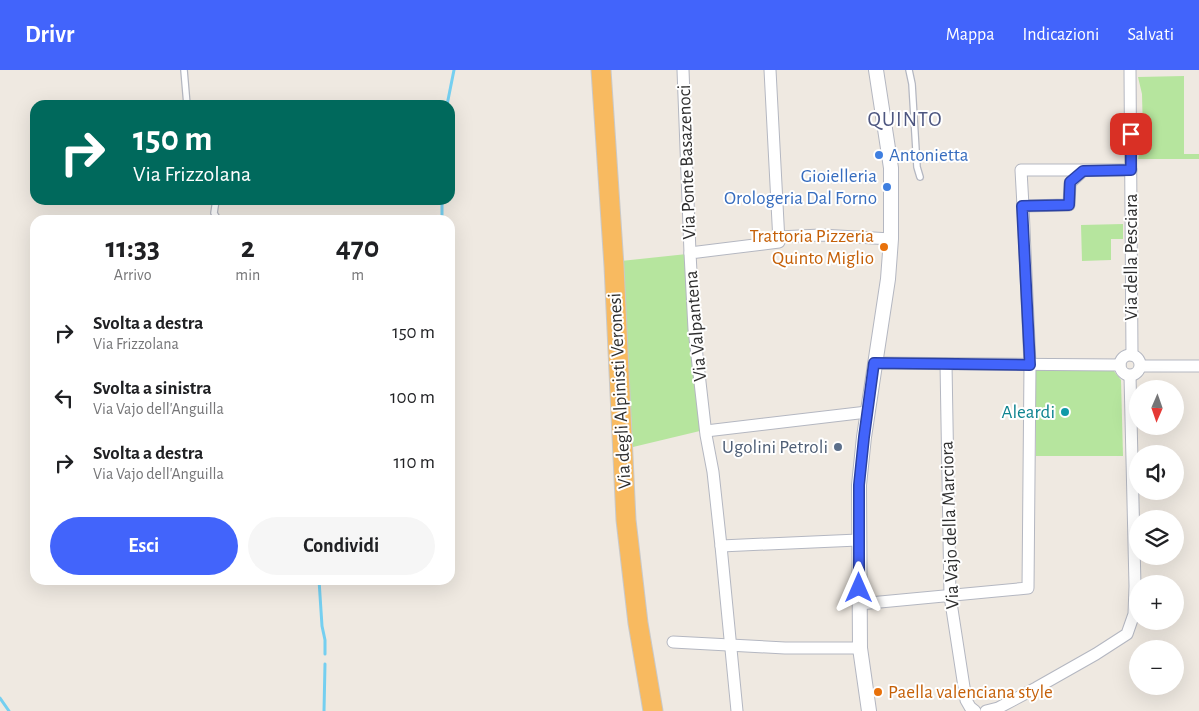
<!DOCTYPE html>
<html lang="it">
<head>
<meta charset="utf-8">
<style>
	:root { --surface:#fff; --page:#f6f6f6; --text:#202124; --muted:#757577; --accent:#4264fb }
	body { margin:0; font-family:"Alegreya Sans",sans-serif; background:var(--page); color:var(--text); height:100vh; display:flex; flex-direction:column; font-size:19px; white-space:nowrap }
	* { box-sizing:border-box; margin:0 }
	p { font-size:16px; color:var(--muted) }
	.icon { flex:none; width:28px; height:28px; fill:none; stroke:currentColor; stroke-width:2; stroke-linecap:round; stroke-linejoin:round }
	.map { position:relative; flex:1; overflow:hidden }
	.sheet { position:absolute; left:30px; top:145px; width:425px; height:370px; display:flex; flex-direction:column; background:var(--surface); border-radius:15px; box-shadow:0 5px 20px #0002 }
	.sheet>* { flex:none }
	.guide { position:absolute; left:30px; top:30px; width:425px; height:105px; border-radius:15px; box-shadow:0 5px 20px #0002; background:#00695c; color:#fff; overflow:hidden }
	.needle { width:32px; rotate:182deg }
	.fabs { position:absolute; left:1129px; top:310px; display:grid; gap:10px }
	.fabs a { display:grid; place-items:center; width:55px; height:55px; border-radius:50%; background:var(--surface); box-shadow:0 5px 20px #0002; font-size:25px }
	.pin { position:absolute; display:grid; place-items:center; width:42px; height:42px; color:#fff; margin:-21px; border-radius:10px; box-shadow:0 2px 8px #0006 }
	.me { position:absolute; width:55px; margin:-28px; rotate:0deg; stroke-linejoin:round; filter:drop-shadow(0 0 4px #0008) }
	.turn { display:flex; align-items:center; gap:18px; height:105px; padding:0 20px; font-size:22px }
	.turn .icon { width:65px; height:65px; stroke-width:2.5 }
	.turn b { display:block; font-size:35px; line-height:42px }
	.eta { display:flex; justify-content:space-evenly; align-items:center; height:85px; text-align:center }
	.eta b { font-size:30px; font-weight:600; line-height:35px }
	.cta { display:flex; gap:10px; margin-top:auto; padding:10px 20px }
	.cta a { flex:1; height:58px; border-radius:30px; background:var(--accent); color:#fff; font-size:20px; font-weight:600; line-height:58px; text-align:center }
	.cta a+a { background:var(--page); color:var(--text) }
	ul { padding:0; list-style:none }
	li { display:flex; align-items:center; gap:15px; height:65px; padding:0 20px }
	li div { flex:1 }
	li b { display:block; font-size:19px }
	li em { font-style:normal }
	header { display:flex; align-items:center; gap:30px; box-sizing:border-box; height:70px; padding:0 25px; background:var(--accent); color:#fff }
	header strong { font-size:24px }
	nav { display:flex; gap:28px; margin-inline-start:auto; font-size:18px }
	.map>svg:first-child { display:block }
</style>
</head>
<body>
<header>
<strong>Drivr</strong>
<nav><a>Mappa</a><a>Indicazioni</a><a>Salvati</a></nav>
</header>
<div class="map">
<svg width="1199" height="641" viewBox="0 0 1199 641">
	<rect width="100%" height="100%" fill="#efe9e1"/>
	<g fill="#b6e59e">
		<polygon points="1184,6 1184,84 1199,84 1199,89 1138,89 1143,64 1142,24 1138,7"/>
		<polygon points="1123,154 1123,169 1111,169 1111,190 1082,191 1081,155"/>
		<polygon points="687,184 704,360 633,377 621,191"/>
		<polygon points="1036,300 1113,300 1121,310 1123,386 1036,386"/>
	</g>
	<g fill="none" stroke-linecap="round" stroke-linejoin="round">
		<g stroke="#75cff0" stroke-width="3">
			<polyline points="447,35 454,0"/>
			<polyline points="442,130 442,150"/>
			<polyline points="319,510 322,556 325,570 325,584"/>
			<polyline points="0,628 9,641"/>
			<polyline points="324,641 325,594"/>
		</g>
		<defs>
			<g id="service">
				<polyline points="184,0 187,35"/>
				<polyline points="909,0 912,14 917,97 920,107"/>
				<polyline points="216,130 214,143 218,150"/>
			</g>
			<g id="minor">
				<polyline points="683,0 690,183"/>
				<polyline points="770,0 779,172 690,183 694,259 706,365 713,402 721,476 858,470"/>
				<polyline points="1130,0 1132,285"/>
				<polyline points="1083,101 1070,113 1069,135 1023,136 1021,100 1131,100"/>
				<polyline points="778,167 821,165 891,169"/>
				<circle cx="1130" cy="295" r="10"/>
				<polyline points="874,293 1120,295"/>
				<polyline points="946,294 950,526 966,630 970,637 975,641"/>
				<polyline points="1141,296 1199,296"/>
				<polyline points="706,361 867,342"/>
				<polyline points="721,476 737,641"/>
				<polyline points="859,534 1028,518 1030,295 1023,136"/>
				<polyline points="673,572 785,578 860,578"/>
				<polyline points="986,641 998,638 1036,618 1096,584 1127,564 1134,544 1135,516 1130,306"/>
			</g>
			<polyline id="tertiary" points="869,641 860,578 859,415 864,367 888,209 891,169 891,98 876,0"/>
			<polyline id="trunk" points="601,0 614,196 626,450 638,553 653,641"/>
		</defs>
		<use href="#service" stroke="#b4b7c1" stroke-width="8"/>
		<use href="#minor" stroke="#b4b7c1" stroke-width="13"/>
		<use href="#tertiary" stroke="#b4b7c1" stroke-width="16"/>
		<use href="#trunk" stroke="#c9c9c9" stroke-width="21"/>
		<use href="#service" stroke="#fff" stroke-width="5.5"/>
		<use href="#minor" stroke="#fff" stroke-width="11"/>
		<use href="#tertiary" stroke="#fff" stroke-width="14"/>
		<use href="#trunk" stroke="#f8ba60" stroke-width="19"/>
	</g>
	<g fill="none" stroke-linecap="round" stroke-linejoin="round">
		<defs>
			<polyline id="route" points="859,518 859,415 864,367 874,293 1030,295 1022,136 1069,135 1070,112 1083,101 1131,100 1131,64"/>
		</defs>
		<use href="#route" stroke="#2b41a3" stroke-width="12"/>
		<use href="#route" stroke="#4264fb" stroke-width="9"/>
	</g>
	<g fill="#3f7fe0" stroke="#fff" stroke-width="2">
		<circle cx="879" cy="85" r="5"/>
		<circle cx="887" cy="117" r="5"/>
	</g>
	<g fill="#e8710a" stroke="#fff" stroke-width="2">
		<circle cx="884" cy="177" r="5"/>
		<circle cx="878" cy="622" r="5"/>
	</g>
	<circle fill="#0f9aa8" stroke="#fff" stroke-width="2" cx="1065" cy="342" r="5"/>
	<circle fill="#5c6f8a" stroke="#fff" stroke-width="2" cx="838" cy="377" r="5"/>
	<g text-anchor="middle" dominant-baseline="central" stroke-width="4" stroke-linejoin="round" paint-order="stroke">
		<g font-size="19" fill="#366cbe" stroke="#fff" text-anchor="start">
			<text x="889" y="85">Antonietta</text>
			<text x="877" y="106" text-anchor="end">Gioielleria<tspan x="877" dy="22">Orologeria Dal Forno</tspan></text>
		</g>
		<g font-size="19" fill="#2e2e2e" stroke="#fff">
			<text transform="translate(687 92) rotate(-92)">Via Ponte Basazenoci</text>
			<text transform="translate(1131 187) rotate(-90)">Via della Pesciara</text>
			<text transform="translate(696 256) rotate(-95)">Via Valpantena</text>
			<text transform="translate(620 321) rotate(-93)">Via degli Alpinisti Veronesi</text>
			<text transform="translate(950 455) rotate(-92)">Via Vajo della Marciora</text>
		</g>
		<g font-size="19" fill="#c56008" stroke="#fff" text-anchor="end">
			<text x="874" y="166">Trattoria Pizzeria<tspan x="874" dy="22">Quinto Miglio</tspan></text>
			<text x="888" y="622" text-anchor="start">Paella valenciana style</text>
		</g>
		<g font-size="19" fill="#0d838f" stroke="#fff" text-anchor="end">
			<text x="1055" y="342">Aleardi</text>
		</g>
		<g font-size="19" fill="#4e5e75" stroke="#fff" text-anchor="end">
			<text x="828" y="377">Ugolini Petroli</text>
		</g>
		<g font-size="21" letter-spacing="1" fill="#4d5680" stroke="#fff">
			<text x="905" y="49">QUINTO</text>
		</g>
	</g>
</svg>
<div class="fabs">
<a><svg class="needle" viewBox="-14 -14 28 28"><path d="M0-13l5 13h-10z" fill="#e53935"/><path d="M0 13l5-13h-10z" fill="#757577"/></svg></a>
<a><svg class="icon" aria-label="sound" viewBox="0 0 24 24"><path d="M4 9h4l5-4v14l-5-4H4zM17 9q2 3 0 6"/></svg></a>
<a><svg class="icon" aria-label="layers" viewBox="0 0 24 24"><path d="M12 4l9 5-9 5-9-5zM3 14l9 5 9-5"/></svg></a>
<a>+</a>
<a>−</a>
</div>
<div class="pin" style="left:1131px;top:64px;background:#d93025"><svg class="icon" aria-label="arrive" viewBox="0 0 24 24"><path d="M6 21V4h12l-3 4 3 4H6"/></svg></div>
<svg class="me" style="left:859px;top:518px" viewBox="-20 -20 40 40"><path d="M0-17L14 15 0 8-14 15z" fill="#4264fb" stroke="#fff" stroke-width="4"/></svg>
<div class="guide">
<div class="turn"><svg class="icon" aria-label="right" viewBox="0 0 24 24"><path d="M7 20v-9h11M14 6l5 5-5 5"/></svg><div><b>150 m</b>Via Frizzolana</div></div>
</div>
<section class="sheet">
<div class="eta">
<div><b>11:33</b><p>Arrivo</p></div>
<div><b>2</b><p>min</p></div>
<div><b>470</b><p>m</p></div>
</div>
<ul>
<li><svg class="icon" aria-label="right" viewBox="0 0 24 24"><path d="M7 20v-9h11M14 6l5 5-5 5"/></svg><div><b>Svolta a destra</b><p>Via Frizzolana</p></div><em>150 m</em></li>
<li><svg class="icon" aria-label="left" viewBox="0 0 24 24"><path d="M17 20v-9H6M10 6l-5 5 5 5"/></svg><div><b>Svolta a sinistra</b><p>Via Vajo dell'Anguilla</p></div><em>100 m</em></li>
<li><svg class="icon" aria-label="right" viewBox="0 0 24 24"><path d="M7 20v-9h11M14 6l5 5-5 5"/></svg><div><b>Svolta a destra</b><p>Via Vajo dell'Anguilla</p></div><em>110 m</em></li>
</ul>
<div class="cta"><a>Esci</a><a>Condividi</a></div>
</section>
</div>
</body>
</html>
